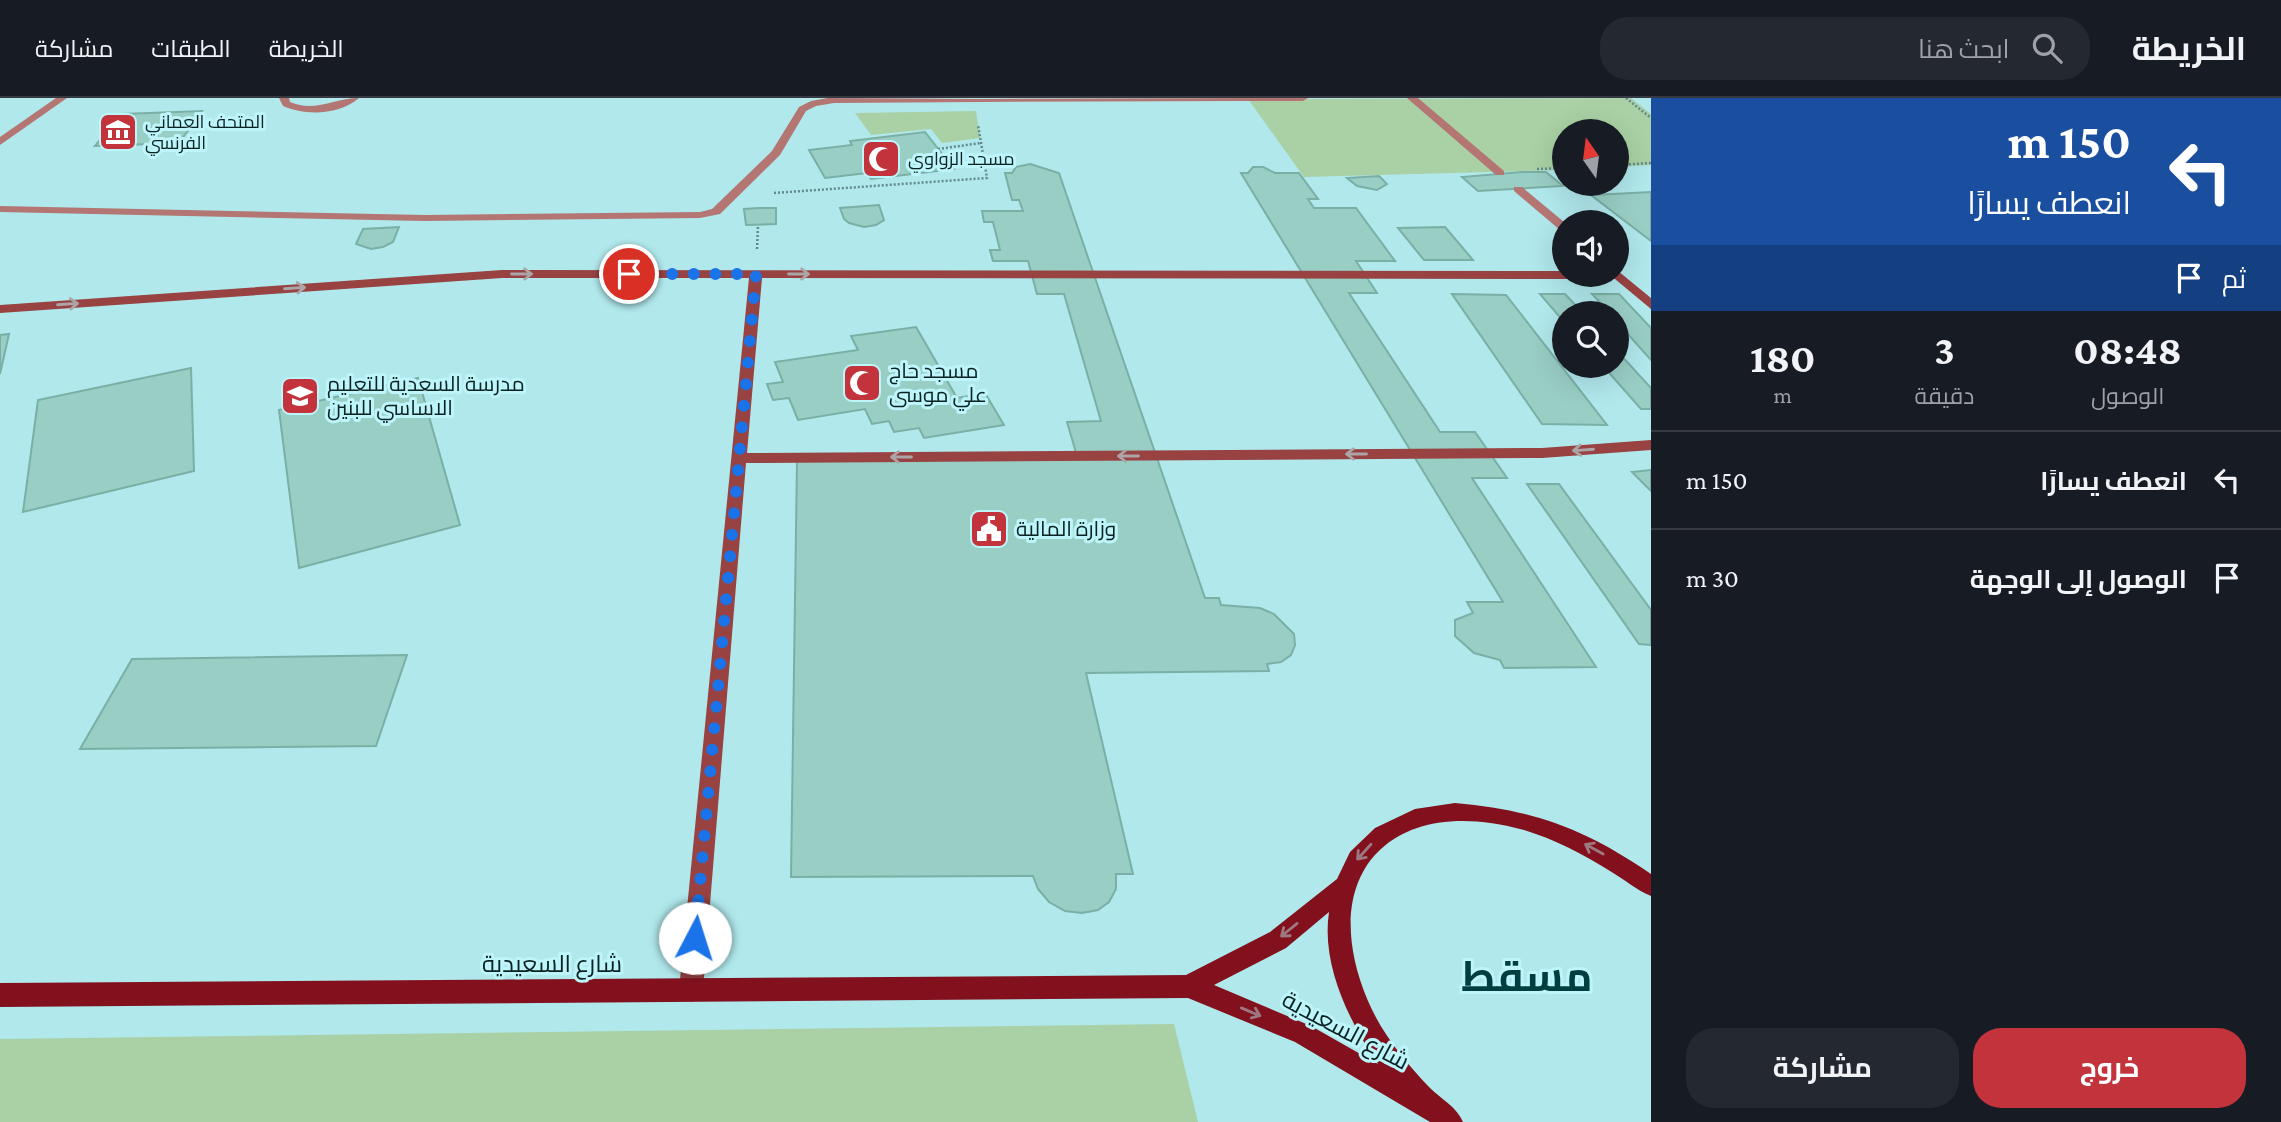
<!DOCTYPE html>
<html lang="ar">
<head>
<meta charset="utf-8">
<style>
	:root { --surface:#171b24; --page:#242831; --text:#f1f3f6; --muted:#9ea1a6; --line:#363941; --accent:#c3333c }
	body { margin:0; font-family:"Crimson Pro",Cairo,serif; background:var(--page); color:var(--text); direction:rtl; height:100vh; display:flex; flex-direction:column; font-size:26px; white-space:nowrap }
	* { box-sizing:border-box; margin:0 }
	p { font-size:23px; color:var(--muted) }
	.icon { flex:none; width:38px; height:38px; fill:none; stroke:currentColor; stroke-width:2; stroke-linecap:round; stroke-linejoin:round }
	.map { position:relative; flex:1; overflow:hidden; direction:ltr }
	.details { display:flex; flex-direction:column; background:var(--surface); width:630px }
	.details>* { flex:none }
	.banner { background:#1a4fa0; color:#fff; overflow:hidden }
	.needle { width:46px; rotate:346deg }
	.controls { position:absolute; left:1552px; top:21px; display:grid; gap:14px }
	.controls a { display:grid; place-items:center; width:77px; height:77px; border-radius:50%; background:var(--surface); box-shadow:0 7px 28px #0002; font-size:35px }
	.pin { position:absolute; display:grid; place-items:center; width:60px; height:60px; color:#fff; margin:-30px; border:4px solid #fff; border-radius:50%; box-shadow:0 2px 7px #0007 }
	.me { position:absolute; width:77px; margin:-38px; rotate:5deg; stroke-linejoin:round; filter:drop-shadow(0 0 5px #0008) }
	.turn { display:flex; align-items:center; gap:24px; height:147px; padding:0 35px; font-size:32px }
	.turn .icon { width:91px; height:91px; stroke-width:2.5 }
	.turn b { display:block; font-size:49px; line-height:60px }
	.then { display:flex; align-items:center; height:66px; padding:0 35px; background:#0003; gap:14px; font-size:26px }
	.eta { display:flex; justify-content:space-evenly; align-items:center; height:119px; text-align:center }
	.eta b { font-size:42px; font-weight:700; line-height:49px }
	.button { display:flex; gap:14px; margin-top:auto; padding:14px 35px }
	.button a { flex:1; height:80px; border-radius:28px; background:var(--accent); color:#fff; font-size:28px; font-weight:700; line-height:80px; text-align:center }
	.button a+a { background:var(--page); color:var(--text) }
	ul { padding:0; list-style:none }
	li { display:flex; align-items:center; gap:21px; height:98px; padding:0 35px; border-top:2px solid var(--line) }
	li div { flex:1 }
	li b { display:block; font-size:26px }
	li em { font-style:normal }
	header { display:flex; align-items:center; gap:42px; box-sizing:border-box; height:98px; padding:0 35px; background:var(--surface); border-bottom:2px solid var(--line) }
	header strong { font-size:33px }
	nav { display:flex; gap:38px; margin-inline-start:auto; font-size:24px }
	.search { width:490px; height:63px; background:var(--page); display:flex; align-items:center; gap:18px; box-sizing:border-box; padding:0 24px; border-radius:28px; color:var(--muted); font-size:26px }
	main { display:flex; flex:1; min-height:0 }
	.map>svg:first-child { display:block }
</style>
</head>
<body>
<header>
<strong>الخريطة</strong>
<div class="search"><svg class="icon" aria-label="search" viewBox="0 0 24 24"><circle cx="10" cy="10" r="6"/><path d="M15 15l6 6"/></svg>ابحث هنا</div>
<nav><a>الخريطة</a><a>الطبقات</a><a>مشاركة</a></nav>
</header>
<main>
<section class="details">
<div class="banner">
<div class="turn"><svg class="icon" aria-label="left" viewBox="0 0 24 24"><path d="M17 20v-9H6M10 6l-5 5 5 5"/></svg><div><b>150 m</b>انعطف يسارًا</div></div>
<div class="then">ثم<svg class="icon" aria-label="arrive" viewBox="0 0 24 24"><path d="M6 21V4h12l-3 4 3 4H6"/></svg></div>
</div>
<div class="eta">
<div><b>08:48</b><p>الوصول</p></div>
<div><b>3</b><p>دقيقة</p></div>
<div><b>180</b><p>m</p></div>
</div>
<ul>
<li><svg class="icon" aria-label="left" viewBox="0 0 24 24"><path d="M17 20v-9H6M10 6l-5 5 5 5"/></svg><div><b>انعطف يسارًا</b></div><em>150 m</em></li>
<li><svg class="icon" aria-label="arrive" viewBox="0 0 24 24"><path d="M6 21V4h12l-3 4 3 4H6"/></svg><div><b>الوصول إلى الوجهة</b></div><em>30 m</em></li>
</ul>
<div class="button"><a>خروج</a><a>مشاركة</a></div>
</section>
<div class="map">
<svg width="1651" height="1024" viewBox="0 0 1651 1024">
	<rect width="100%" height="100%" fill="#b0e8ec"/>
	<g fill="#a9d1a5">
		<polygon points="1631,0 1651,16 1651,67 1617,69 1617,33 1564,33 1564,72 1304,79 1248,1"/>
		<polygon points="976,13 980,40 942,45 931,31 871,37 855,15"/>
		<polygon points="1174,926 1198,1024 0,1024 0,941"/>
	</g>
	<g fill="#99cec5" stroke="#7aafa5" stroke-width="2">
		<polygon points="202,13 179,45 95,48 122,16"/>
		<polygon points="925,34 954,71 871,81 867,75 825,80 809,52 852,47 850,43"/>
		<polygon points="1030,66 1059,75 1205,500 1219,500 1221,507 1260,510 1274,516 1294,536 1295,547 1291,557 1281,564 1267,566 1269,573 1086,575 1133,776 1116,776 1116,791 1109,804 1098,812 1082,815 1065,813 1049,804 1038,791 1033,778 791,779 797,363 1077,358 1067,324 1101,323 1064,196 1037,196 1028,163 993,163 990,152 1000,152 993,124 984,124 982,113 1023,113 1019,102 1012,102 1005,75 1012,75 1016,69"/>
		<polygon points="1263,69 1275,75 1299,75 1318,101 1308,101 1314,110 1356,110 1395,163 1356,163 1377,195 1349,195 1440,334 1475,334 1507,380 1472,380 1596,569 1504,570 1500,562 1474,555 1455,538 1455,522 1473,515 1467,504 1503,504 1241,75 1248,75 1253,69"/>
		<polygon points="1522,74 1546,74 1563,88 1478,93 1462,79"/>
		<polygon points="1379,78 1387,86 1377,92 1357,88 1347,80"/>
		<polygon points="1651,94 1651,143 1591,97"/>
		<polygon points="879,107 884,122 876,127 864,129 849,125 844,121 840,110"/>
		<polygon points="759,110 776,110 776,126 746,127 744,111"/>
		<polygon points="399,129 393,144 383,149 371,151 356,146 363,131"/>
		<polygon points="1445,129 1473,162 1424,162 1398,130"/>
		<polygon points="1452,196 1506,197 1607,327 1542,326"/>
		<polygon points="1540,196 1565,196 1583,215 1564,215 1564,224"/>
		<polygon points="1592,196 1619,196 1651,230 1651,262 1617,224 1617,215 1610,215"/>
		<polygon points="916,229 957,300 985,295 1004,327 924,340 919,330 894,334 889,323 872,326 865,311 798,322 789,300 773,302 767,286 783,284 775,264 858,252 851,238"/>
		<polygon points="9,236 0,276 0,237"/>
		<polygon points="1617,253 1651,290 1651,311 1641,311 1603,268 1617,268"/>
		<polygon points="191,270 194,373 23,414 38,302"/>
		<polygon points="418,280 460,427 299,470 279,312"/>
		<polygon points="1651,372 1651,393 1632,374"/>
		<polygon points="1527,386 1559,386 1651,512 1651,547 1639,546"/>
		<polygon points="407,557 376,648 80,651 132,561"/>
	</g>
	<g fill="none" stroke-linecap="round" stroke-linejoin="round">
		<g stroke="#61898c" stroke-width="2.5" stroke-dasharray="2 2" stroke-linecap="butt">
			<polyline points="1626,0 1651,20"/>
			<polyline points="938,51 981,45"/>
			<polyline points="1617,67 1651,65"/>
			<polyline points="1537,71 1564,70"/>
			<polyline points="774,95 987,80 978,27"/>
			<polyline points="757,151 758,128"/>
		</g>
		<g fill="#b37673" fill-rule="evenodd">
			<polygon points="1249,0 1244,3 980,4 975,1"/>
			<polygon points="1407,0 1418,0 1504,73 1504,77 1496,77"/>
			<polygon points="1514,89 1522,89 1564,124 1564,133 1560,132 1514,93"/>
		</g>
		<g fill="#b37673" fill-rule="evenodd">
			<polygon points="56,0 67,0 0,47 0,39"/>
			<path d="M279,0h10l1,4c25,11 44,-4 69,-4 -20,17 -53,18 -76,8z"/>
			<polygon points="828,0 985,1 980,4 834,5 816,8 806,13 780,57 720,116 700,120 425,123 0,114 0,108 425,117 700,114 712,111 772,53 799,9 811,3"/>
			<polygon points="1239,0 1308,0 1303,3 1244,3"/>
		</g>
		<polygon fill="#984241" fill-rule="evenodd" points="502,172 1564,173 1564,177 1617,177 1618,173 1651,200 1651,211 1615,181 762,180 747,355 1542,350 1651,342 1651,352 1542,360 746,365 703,892 699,900 691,904 683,900 679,892 749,180 502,180 0,215 0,207"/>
		<path fill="#82111d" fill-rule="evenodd" d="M1455,705c80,7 130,26 196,71v22c-15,-6 -27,-17 -41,-25 -27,-17 -56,-32 -86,-41 -132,-37 -210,43 -156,171 14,33 38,62 62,87 11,11 27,19 33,34h-33l-135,-80 -107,-44 -1188,9v-24l1186,-8 84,-43 67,-53 13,-27 25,-24 40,-19zM1329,814c-8,53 20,109 49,152l-67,-38 -97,-41 72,-37z"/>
	</g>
	<defs><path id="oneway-shaft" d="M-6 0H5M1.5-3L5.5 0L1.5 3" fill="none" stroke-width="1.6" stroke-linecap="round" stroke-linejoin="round" transform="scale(1.75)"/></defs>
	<g stroke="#aca4a7">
		<use href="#oneway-shaft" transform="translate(522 176)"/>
		<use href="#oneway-shaft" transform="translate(799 176)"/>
		<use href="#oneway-shaft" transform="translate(295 190) rotate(-4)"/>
		<use href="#oneway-shaft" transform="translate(68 206) rotate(-4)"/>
		<use href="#oneway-shaft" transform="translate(1583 352) rotate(176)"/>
		<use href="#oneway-shaft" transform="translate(1356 356) rotate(180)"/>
		<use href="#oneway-shaft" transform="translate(1128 358) rotate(180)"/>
		<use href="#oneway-shaft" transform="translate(901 359) rotate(180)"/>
	</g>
	<g stroke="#9d7880">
		<use href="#oneway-shaft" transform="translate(1594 751) rotate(-151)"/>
		<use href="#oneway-shaft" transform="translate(1364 754) rotate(132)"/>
		<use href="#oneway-shaft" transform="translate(1289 832) rotate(141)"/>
		<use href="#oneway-shaft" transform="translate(1251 914) rotate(23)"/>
	</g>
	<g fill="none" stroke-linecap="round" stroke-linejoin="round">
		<polyline stroke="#1a73e8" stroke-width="12" stroke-dasharray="0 21.6" points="629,176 756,176 695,840"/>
	</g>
	<defs>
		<symbol id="museum-square" viewBox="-11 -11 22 22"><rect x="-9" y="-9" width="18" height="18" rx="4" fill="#c3333c" stroke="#bdf5fa"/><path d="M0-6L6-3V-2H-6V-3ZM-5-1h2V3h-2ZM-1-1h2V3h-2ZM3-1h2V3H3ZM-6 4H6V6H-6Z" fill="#fff"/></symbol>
		<symbol id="mosque-square" viewBox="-11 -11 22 22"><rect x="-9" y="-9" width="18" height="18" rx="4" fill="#c3333c" stroke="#bdf5fa"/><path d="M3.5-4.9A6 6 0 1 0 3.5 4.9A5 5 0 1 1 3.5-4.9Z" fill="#fff"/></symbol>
		<symbol id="school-square" viewBox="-11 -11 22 22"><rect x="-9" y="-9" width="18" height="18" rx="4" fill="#c3333c" stroke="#bdf5fa"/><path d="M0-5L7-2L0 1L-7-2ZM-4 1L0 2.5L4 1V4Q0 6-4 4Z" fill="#fff"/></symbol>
		<symbol id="civic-square" viewBox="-11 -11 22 22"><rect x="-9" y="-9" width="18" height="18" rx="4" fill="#c3333c" stroke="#bdf5fa"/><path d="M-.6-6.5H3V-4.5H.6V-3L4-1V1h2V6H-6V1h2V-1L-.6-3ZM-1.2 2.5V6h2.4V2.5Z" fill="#fff"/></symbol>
	</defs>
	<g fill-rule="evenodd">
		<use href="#museum-square" x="96" y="12" width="44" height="44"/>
		<use href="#mosque-square" x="859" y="39" width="44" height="44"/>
		<use href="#mosque-square" x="840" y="263" width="44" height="44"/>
		<use href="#school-square" x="278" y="276" width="44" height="44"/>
		<use href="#civic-square" x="967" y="409" width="44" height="44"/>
	</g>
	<g text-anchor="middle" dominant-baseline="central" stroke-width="6" stroke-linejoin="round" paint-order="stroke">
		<g font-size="18" fill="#0b2223" stroke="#bdf5fa" text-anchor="start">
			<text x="145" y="24">المتحف العماني<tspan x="145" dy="21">الفرنسي</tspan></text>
			<text x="908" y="61">مسجد الزواوي</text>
		</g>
		<g font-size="21" fill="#0b2223" stroke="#bdf5fa" text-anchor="start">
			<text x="889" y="273">مسجد حاج<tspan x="889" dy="24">علي موسى</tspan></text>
			<text x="327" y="286">مدرسة السعدية للتعليم<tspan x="327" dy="24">الاساسي للبنين</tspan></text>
			<text x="1016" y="431">وزارة المالية</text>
		</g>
		<g font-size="24" fill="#0b2223" stroke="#bdf5fa">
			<text x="552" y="865">شارع السعيدية</text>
			<text transform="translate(1346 932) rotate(28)">شارع السعيدية</text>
		</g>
		<g font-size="42" font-weight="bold" fill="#003e42" stroke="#bdf5fa">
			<text x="1527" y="878">مسقط</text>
		</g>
	</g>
</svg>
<div class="controls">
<a><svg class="needle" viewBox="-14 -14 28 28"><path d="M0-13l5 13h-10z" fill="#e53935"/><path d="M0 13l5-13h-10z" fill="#9ea1a6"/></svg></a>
<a><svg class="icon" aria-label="sound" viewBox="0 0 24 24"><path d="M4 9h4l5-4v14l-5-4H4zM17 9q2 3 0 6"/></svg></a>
<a><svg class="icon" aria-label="search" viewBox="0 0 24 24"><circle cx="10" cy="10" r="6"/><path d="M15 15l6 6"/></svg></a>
</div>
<div class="pin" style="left:629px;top:176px;background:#d93025"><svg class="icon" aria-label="arrive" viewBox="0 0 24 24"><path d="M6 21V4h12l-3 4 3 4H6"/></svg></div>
<svg class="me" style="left:695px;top:840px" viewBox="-20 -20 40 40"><circle r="19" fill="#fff"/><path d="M0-13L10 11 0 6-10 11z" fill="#1a73e8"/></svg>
</div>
</main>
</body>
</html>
